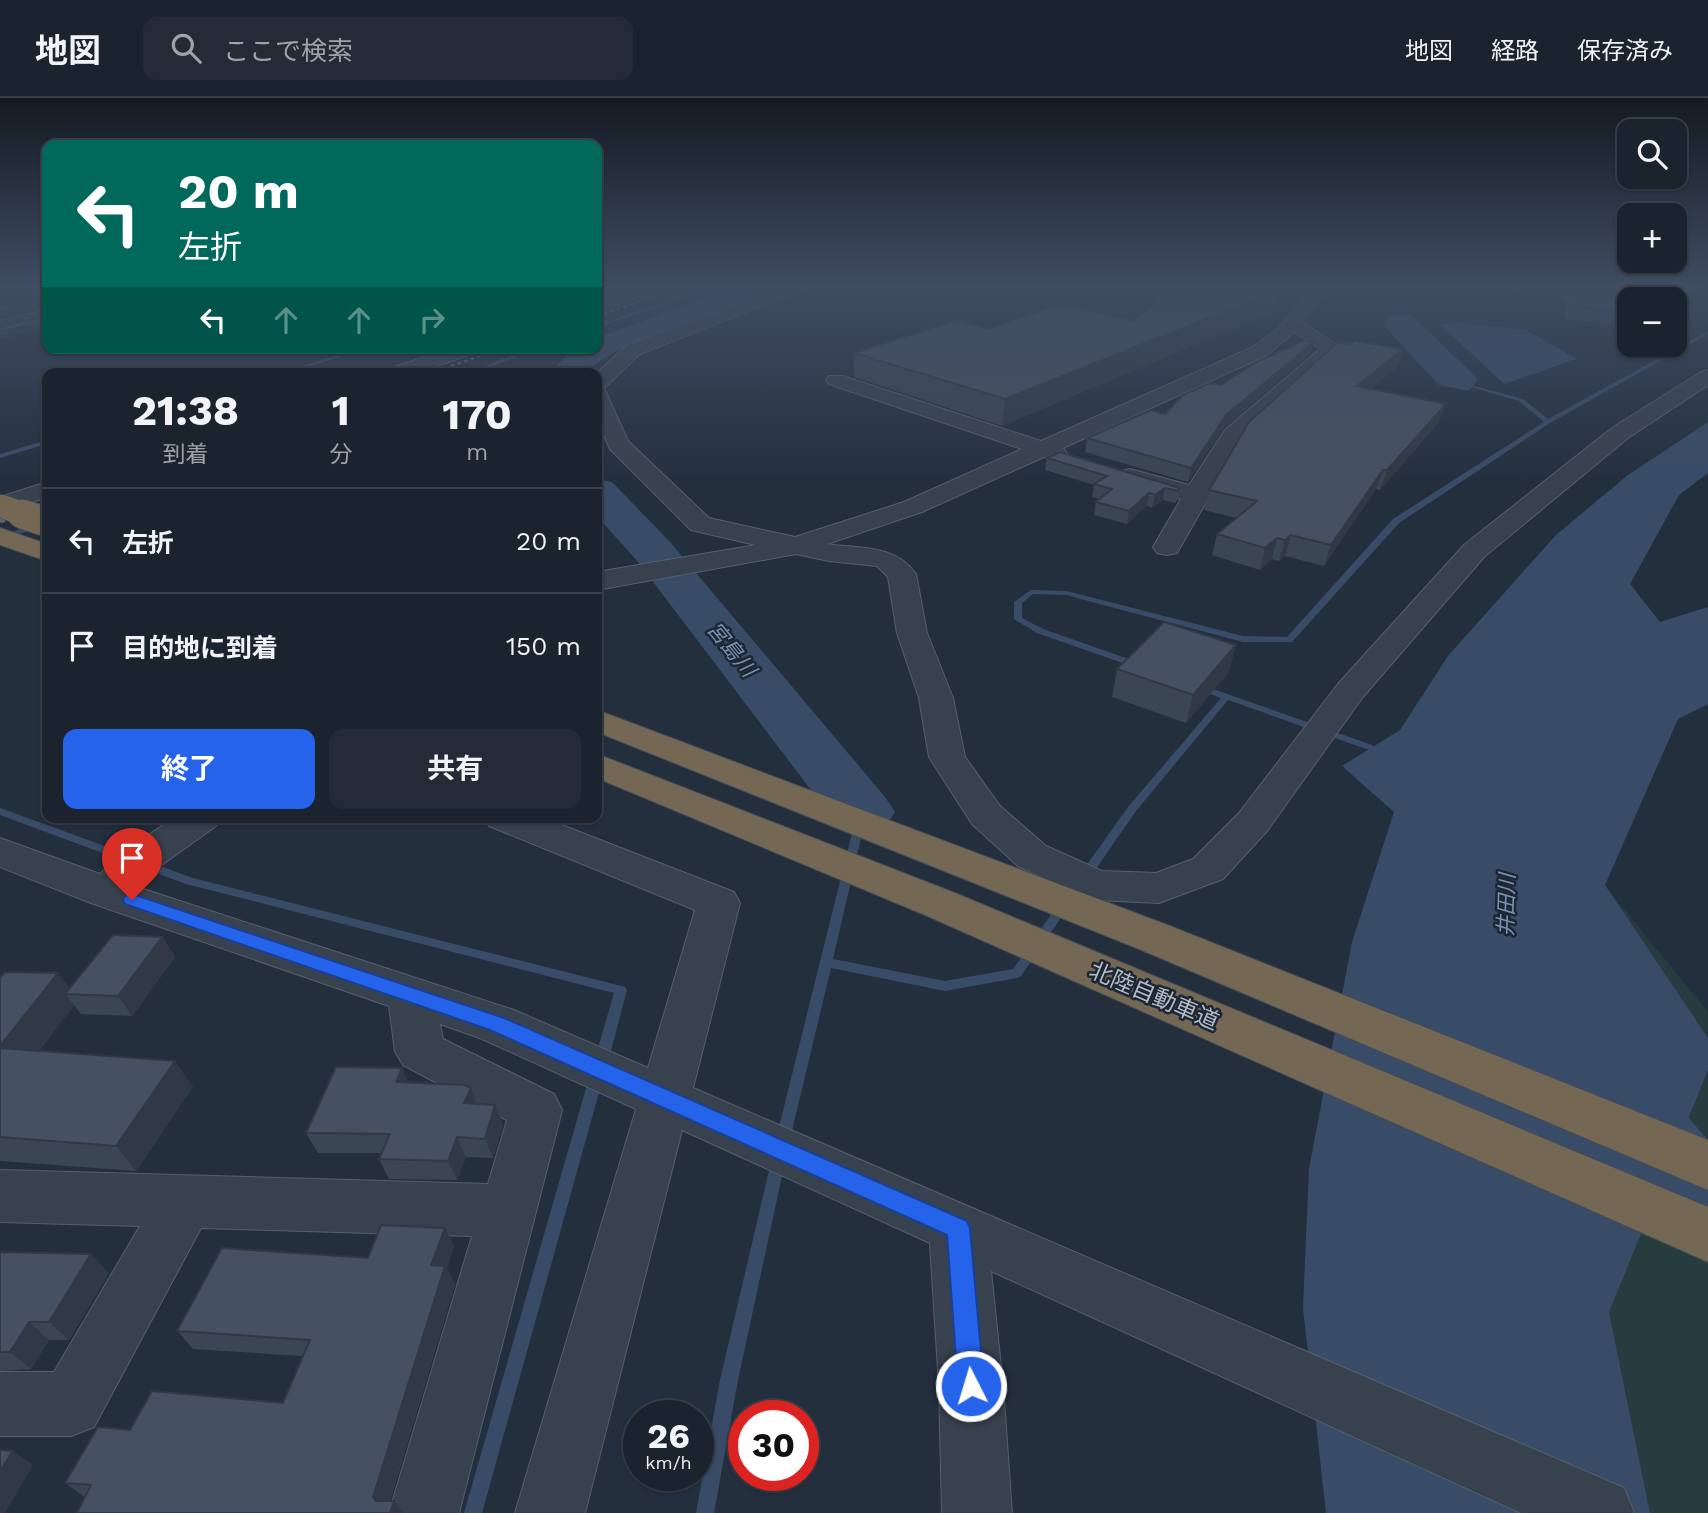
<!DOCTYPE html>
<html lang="ja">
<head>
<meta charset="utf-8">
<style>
	:root { --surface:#1b232e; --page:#242b36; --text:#f1f3f6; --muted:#a0a4aa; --line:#39404a; --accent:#2563eb }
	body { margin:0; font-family:"Work Sans","Noto Sans JP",sans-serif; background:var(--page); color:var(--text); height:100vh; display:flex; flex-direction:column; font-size:26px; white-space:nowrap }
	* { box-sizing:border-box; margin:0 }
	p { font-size:23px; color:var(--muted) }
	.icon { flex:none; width:38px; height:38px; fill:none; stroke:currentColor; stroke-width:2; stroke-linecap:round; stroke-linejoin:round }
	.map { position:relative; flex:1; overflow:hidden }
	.sheet { position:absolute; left:42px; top:270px; width:560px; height:455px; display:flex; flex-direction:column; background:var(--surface); border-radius:14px; box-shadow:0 2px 5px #0004,0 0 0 2px var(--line) }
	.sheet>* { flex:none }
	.top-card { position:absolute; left:42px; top:42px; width:560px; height:214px; border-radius:14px; box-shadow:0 2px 5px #0004,0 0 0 2px var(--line); background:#00695c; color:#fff; overflow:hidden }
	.tools { position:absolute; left:1617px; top:21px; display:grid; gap:14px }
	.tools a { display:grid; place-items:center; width:70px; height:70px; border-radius:14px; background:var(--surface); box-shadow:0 2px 5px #0004,0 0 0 2px var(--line); font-size:35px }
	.speed { position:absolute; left:623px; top:1302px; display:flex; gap:14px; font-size:35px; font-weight:700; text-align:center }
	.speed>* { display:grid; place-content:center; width:91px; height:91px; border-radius:50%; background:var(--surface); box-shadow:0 2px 5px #0004,0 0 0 2px var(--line); line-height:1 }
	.speed small { font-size:18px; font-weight:400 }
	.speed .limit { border:10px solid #d22; background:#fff; color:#111 }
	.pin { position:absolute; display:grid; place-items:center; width:60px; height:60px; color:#fff; margin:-72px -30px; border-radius:50% 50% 50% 0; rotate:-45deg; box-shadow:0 0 7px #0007 }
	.pin .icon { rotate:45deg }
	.me { position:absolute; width:77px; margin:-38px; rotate:355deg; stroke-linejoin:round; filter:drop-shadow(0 0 5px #0008) }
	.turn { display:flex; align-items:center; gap:24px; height:147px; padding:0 21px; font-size:32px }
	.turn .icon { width:91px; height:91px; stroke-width:2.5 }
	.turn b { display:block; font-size:49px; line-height:60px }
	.lanes { display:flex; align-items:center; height:66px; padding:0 21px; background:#0003; justify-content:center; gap:35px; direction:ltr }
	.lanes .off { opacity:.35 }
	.eta { display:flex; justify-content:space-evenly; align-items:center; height:119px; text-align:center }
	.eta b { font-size:42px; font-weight:700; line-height:49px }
	.cta { display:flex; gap:14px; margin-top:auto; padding:14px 21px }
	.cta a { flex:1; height:80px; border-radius:14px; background:var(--accent); color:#fff; font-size:28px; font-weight:700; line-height:80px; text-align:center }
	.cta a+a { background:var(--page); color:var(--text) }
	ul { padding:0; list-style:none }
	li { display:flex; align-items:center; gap:21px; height:105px; padding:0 21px; border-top:2px solid var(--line) }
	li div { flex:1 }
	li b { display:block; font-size:26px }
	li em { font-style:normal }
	header { display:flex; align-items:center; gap:42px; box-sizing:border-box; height:98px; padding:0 35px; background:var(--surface); border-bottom:2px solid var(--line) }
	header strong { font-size:33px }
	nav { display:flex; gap:38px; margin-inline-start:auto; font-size:24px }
	.search { width:490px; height:63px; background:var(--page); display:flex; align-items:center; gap:18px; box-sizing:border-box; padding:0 24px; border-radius:14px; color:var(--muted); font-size:26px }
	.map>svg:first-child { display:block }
</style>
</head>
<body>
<header>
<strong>地図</strong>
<div class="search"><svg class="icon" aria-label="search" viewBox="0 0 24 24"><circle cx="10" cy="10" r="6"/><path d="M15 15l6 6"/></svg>ここで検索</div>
<nav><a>地図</a><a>経路</a><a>保存済み</a></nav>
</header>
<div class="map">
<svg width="1708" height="1415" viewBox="0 0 1708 1415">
	<rect width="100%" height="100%" fill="#242f3e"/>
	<polygon fill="#263c3f" points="1605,788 1708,914 1708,1415 1650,1415 1609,1214"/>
	<g fill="#394c67">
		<polygon points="1389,217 1411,217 1478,281 1469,293 1439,287 1383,227"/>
		<polygon points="1462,225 1526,232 1577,261 1504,286 1440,226"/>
		<polygon points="1708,324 1708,375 1679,397 1630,486 1660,524 1708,509 1708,606 1678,621 1605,787 1708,940 1708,972 1609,1214 1650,1415 1326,1415 1303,1210 1309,1071 1352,844 1394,714 1342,668 1400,632 1448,558 1556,437 1628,377"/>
	</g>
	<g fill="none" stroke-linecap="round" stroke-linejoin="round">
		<g fill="#394c67" fill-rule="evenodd">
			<polygon points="26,187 32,187 0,196 0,194"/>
			<polygon points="713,187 718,187 597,230 597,227"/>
			<polygon points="1708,233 1708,236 1550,325 1399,425 1292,544 1243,544 1066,497 1033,496 1022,505 1022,520 1043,531 1140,565 1141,567 1137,570 1037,535 1014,521 1014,504 1031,492 1066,493 1243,538 1287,539 1393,421 1544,324 1519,303 1471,289 1471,287 1523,301 1548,321"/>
			<polygon points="360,250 368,250 288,275 280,275"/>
			<polygon points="533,250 540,250 474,275 466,275"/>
			<polygon points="47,342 47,346 0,360 0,356"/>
			<polygon points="35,426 38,426 38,430 0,442 0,438"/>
			<polygon points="1199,586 1372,647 1374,649 1372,651 1366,651 1228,602 1136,713 1089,781 1081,781 1079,778 1081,775 1128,709 1221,600 1196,591 1194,589 1196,587"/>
			<polygon points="0,710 193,780 625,889 627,892 608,964 606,968 601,970 596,968 594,964 614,895 186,786 0,717"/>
			<polygon points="859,723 864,727 833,861 945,883 1013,871 1059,805 1067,805 1069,808 1021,878 1017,880 945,893 831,870 790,1041 788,1046 783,1047 778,1046 776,1041 854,727"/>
			<polygon points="596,974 601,976 603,980 482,1415 464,1415 589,980 591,976"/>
			<polygon points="778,1057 783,1059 785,1064 738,1282 714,1415 696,1415 720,1282 771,1064 773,1059"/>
		</g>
		<g fill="#394c67" fill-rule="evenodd">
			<path d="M741,187h38l-4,6c-48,18 -156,48 -190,82h-35l24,-25h23v-10z"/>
			<polygon points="597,381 612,384 670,444 885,699 895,714 885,729 862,735 839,729 638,464 597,418"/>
			<polygon points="1628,975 1659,986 1708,1042 1708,1156 1675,1143 1597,1040 1584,1013 1597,986"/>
		</g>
		<defs>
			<g id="minor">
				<polygon points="646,187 669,187 667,190 597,213 597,203"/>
				<path d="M787,187h22l-2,3 -167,66 -36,34 24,53 81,77 86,19 109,-35 118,-53 -193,-65 -3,-4 3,-4h14l198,65 212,-94 26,-19 35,-43h16l-28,37 39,26 -99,91 -65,114 -10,2 -10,-2 -4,-6 28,-48 -59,-18 -4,-5 4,-5 8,-2 59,16 36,-55 95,-81 -26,-17 -27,23 -204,93 4,5 -4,5 -8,2 -11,-3 -122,55 -95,32c33,5 68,0 89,30l11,59 26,65 12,59 35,49 46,40 56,25 54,2 37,-14 46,-46 99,-129 126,-139 148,-117 89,-56 7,-2v15l-80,53 -144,119 -122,141 -95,133 -44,48 -64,24 -63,-3 -15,-5 -63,-29 -46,-42 -43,-67 -10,-59 -22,-65 -9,-56 -11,-11 -48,-5 -33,-7 -199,36v-18l159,-27 -65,-15 -81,-81 -13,-31v-45l29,-27z"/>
				<polygon points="1502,187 1551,187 1637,196 1645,201 1629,201 1629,205 1510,192"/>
				<polygon points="47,212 47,222 0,233 0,223"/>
				<polygon points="451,250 479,250 477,254 416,275 386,275 389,271"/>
				<polygon points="47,384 47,399 0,415 0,399"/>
				<polygon points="175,719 221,719 216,728 156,771 137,789 514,912 648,970 695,812 489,728 484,719 541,719 734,794 740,805 693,990 1624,1390 1634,1415 1521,1415 991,1173 1003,1288 1012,1415 942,1415 939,1288 930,1145 682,1032 585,1415 515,1415 636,1011 480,940 440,926 443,941 554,996 562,1012 459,1415 389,1415 472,1138 201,1130 94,1329 71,1338 0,1338 0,1274 54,1274 140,1128 0,1124 0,1072 488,1086 507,1022 403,967 395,953 389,908 91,805 0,769 0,740 100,776 128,751"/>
			</g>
			<g id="highway">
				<polygon points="0,430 47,446 47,463 0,447"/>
				<polygon points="597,612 1170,828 1708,1042 1708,1092 1139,851 597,634"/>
				<polygon points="597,656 955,795 1708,1109 1708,1164 925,817 597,680"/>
			</g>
		</defs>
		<use href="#minor" stroke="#565f6c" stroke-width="2"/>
		<use href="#highway" stroke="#434c59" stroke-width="2"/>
		<use href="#minor" fill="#38414e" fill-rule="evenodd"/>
		<use href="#highway" fill="#746855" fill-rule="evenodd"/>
		<g stroke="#5a6575" stroke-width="2.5" stroke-dasharray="3.5 3.5" stroke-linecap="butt">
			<polyline points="597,218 687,187"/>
			<polyline points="431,275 503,250"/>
		</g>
		<polyline stroke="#5a6575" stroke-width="3.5" stroke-dasharray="4.5 4.5" stroke-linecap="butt" points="17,417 47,407"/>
		<polyline stroke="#5a6575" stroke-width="4.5" stroke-dasharray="5 5" stroke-linecap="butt" points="0,423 22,416"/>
		<defs>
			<polyline id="highway-bridge-far1" points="0,408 27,417"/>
			<polyline id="highway-bridge" points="22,416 47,424"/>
		</defs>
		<use href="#highway-bridge-far1" stroke="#434c59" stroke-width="24" stroke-linecap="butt"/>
		<use href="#highway-bridge" stroke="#434c59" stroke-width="31" stroke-linecap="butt"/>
		<use href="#highway-bridge-far1" stroke="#746855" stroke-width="23"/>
		<use href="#highway-bridge" stroke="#746855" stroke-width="29"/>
	</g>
	<g fill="#3b4654">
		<polygon points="1177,187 1274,187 1269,191 1273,214 1002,328 854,279 854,255 989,231 1133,223"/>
		<polygon points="1574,187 1671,187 1673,201 1629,201 1629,215 1617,213 1611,226 1565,221 1565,201 1571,188 1634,195 1635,193"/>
		<polygon points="1310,256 1223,331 1188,384 1085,354 1087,340 1165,316 1221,287"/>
		<polygon points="1398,268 1370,291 1439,324 1380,392 1376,391 1324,468 1285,458 1279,463 1272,461 1260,472 1212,457 1217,436 1236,420 1204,412 1209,392"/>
		<polygon points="1047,360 1180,390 1177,403 1175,405 1163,402 1152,410 1147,408 1127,426 1094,417 1096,404 1100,401 1092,399 1094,387 1045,372"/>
		<polygon points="1117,571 1229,574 1186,625 1112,599"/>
		<polygon points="162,839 175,859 132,918 81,916 74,907 39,953 193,989 136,1073 0,1063 0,880 70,890"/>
		<polygon points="402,970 408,985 471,990 477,1006 503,1026 493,1060 466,1059 457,1082 389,1081 379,1061 382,1055 318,1055 306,1035"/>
		<polygon points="445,1130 454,1148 447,1170 455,1186 390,1403 394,1403 404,1415 77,1415 85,1399 65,1385 130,1332 283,1305 303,1258 193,1251 177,1233"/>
		<polygon points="0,1154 109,1175 69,1242 49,1242 31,1271 0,1273"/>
	</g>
	<g fill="#303945">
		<polygon points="1256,187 1274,187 1261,199 1278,192 1273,214 1002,328 1005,301 1253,189"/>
		<polygon points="14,210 17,216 0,221 0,214"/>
		<polygon points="47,222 47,229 0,241 0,234"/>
		<polygon points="1314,244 1310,256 1223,331 1188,384 1191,370 1226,317"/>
		<polygon points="1403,251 1398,268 1351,306 1357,288"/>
		<polygon points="1446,306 1439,324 1380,392 1387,372"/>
		<polygon points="1383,372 1376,391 1324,468 1331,447"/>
		<polygon points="1165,390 1163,402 1152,410 1155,397"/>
		<polygon points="1149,395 1147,408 1127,426 1129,413"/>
		<polygon points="1291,437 1285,458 1279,463 1285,442"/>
		<polygon points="1277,440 1272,461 1260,472 1265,450"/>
		<polygon points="1236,547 1229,574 1186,625 1193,597"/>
		<polygon points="162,839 175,859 132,918 118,898"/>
		<polygon points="58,875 74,896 65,896 74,907 21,976 0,951 0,948"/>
		<polygon points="175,963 193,989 136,1073 116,1048"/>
		<polygon points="402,970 411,990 396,984"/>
		<polygon points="471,990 478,1010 464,1005"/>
		<polygon points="495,1007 503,1026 493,1060 485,1041"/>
		<polygon points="457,1039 466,1059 457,1082 448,1063"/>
		<polygon points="445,1130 454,1148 447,1170 455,1186 386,1414 373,1399 431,1167"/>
		<polygon points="91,1156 109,1175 69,1242 49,1224"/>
		<polygon points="29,1224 49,1242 31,1271 10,1254"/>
		<polygon points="13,1353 33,1367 5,1415 0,1415 0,1373"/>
		<polygon points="394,1403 404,1415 390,1415"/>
	</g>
	<g fill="#455162" stroke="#303945" stroke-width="2">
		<polygon points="1177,187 1256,187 1253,189 1278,192 1005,301 854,255 956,222 989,231 1061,206 1133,223"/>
		<polygon points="1652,187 1671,187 1673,201 1635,201 1615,199 1617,213 1571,207 1571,188 1634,195 1637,191 1653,190"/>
		<polygon points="0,206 14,210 0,214"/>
		<polygon points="43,219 47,220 47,222 0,234 0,228"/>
		<polygon points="1305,242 1314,244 1226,317 1191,370 1087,340 1151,312 1165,316 1183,297 1210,285 1221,287 1255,265"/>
		<polygon points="1355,243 1403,251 1357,288 1446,306 1387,372 1383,372 1331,447 1291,437 1285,442 1277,440 1265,450 1217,436 1257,403 1209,392 1249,324 1338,244 1350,246"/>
		<polygon points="1060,354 1180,390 1178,393 1165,390 1155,397 1149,395 1129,413 1096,404 1112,391 1094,386 1107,378 1047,360"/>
		<polygon points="1164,524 1236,547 1193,597 1117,571"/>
		<polygon points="113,837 162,839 118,898 65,896"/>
		<polygon points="5,874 58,875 0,948 0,880"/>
		<polygon points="0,950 175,963 116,1048 0,1039"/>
		<polygon points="336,969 402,970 396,984 465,987 471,990 464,1005 495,1007 485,1041 457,1039 448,1063 379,1061 390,1036 306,1035"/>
		<polygon points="381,1127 445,1130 431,1167 445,1168 373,1399 376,1403 394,1403 390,1415 77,1415 91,1387 65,1385 98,1329 130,1332 152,1293 283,1305 310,1242 177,1233 222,1150 368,1160"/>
		<polygon points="0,1154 91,1156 49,1224 29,1224 10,1254 0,1254"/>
		<polygon points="0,1352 13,1353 0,1373"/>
	</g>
	<linearGradient id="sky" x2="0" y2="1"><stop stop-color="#141a22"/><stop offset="0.49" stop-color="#3f4d63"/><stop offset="1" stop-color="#3f4d63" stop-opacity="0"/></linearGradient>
	<rect width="1708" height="385" fill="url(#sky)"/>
	<polygon fill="#2563eb" stroke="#184099" stroke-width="2" points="132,796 504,920 967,1123 970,1130 984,1288 980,1298 971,1302 962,1298 958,1288 947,1137 490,932 125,806 123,802 125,798"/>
	<g text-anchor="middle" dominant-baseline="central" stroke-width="5" stroke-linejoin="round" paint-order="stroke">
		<g font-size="21" font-style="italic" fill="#7c92b1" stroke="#1d2633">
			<text transform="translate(732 551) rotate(51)">宮島川</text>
			<text transform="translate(1506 807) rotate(-88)">井田川</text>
		</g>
		<g font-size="23" fill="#b4bcc9" stroke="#1d2633">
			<text transform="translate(1154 898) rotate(23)">北陸自動車道</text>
		</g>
	</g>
</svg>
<div class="tools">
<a><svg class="icon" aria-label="search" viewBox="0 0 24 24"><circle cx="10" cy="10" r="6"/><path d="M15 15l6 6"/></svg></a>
<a>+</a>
<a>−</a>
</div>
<div class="speed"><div>26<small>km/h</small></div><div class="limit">30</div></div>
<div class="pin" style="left:132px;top:802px;background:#d93025"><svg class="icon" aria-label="arrive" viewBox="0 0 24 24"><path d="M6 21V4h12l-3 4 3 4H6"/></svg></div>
<svg class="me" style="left:971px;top:1288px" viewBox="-20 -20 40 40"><circle r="17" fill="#2563eb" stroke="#fff" stroke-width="3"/><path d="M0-11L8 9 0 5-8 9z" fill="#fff"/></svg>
<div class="top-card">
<div class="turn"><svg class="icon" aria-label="left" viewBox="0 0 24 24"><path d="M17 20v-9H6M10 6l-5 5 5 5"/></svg><div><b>20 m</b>左折</div></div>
<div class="lanes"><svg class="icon" aria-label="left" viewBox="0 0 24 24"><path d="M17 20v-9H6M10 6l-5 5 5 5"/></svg><svg class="icon off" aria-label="ahead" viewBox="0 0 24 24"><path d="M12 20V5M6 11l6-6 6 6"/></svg><svg class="icon off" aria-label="ahead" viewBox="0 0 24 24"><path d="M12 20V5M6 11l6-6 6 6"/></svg><svg class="icon off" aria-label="right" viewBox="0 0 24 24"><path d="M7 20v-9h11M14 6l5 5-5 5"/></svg></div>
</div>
<section class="sheet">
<div class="eta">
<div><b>21:38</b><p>到着</p></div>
<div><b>1</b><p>分</p></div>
<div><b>170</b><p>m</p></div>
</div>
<ul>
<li><svg class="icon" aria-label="left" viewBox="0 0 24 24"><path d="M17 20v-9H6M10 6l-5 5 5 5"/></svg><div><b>左折</b></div><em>20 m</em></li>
<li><svg class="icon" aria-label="arrive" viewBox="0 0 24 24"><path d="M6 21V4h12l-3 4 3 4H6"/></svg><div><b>目的地に到着</b></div><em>150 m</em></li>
</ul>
<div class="cta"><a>終了</a><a>共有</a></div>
</section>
</div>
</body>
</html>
